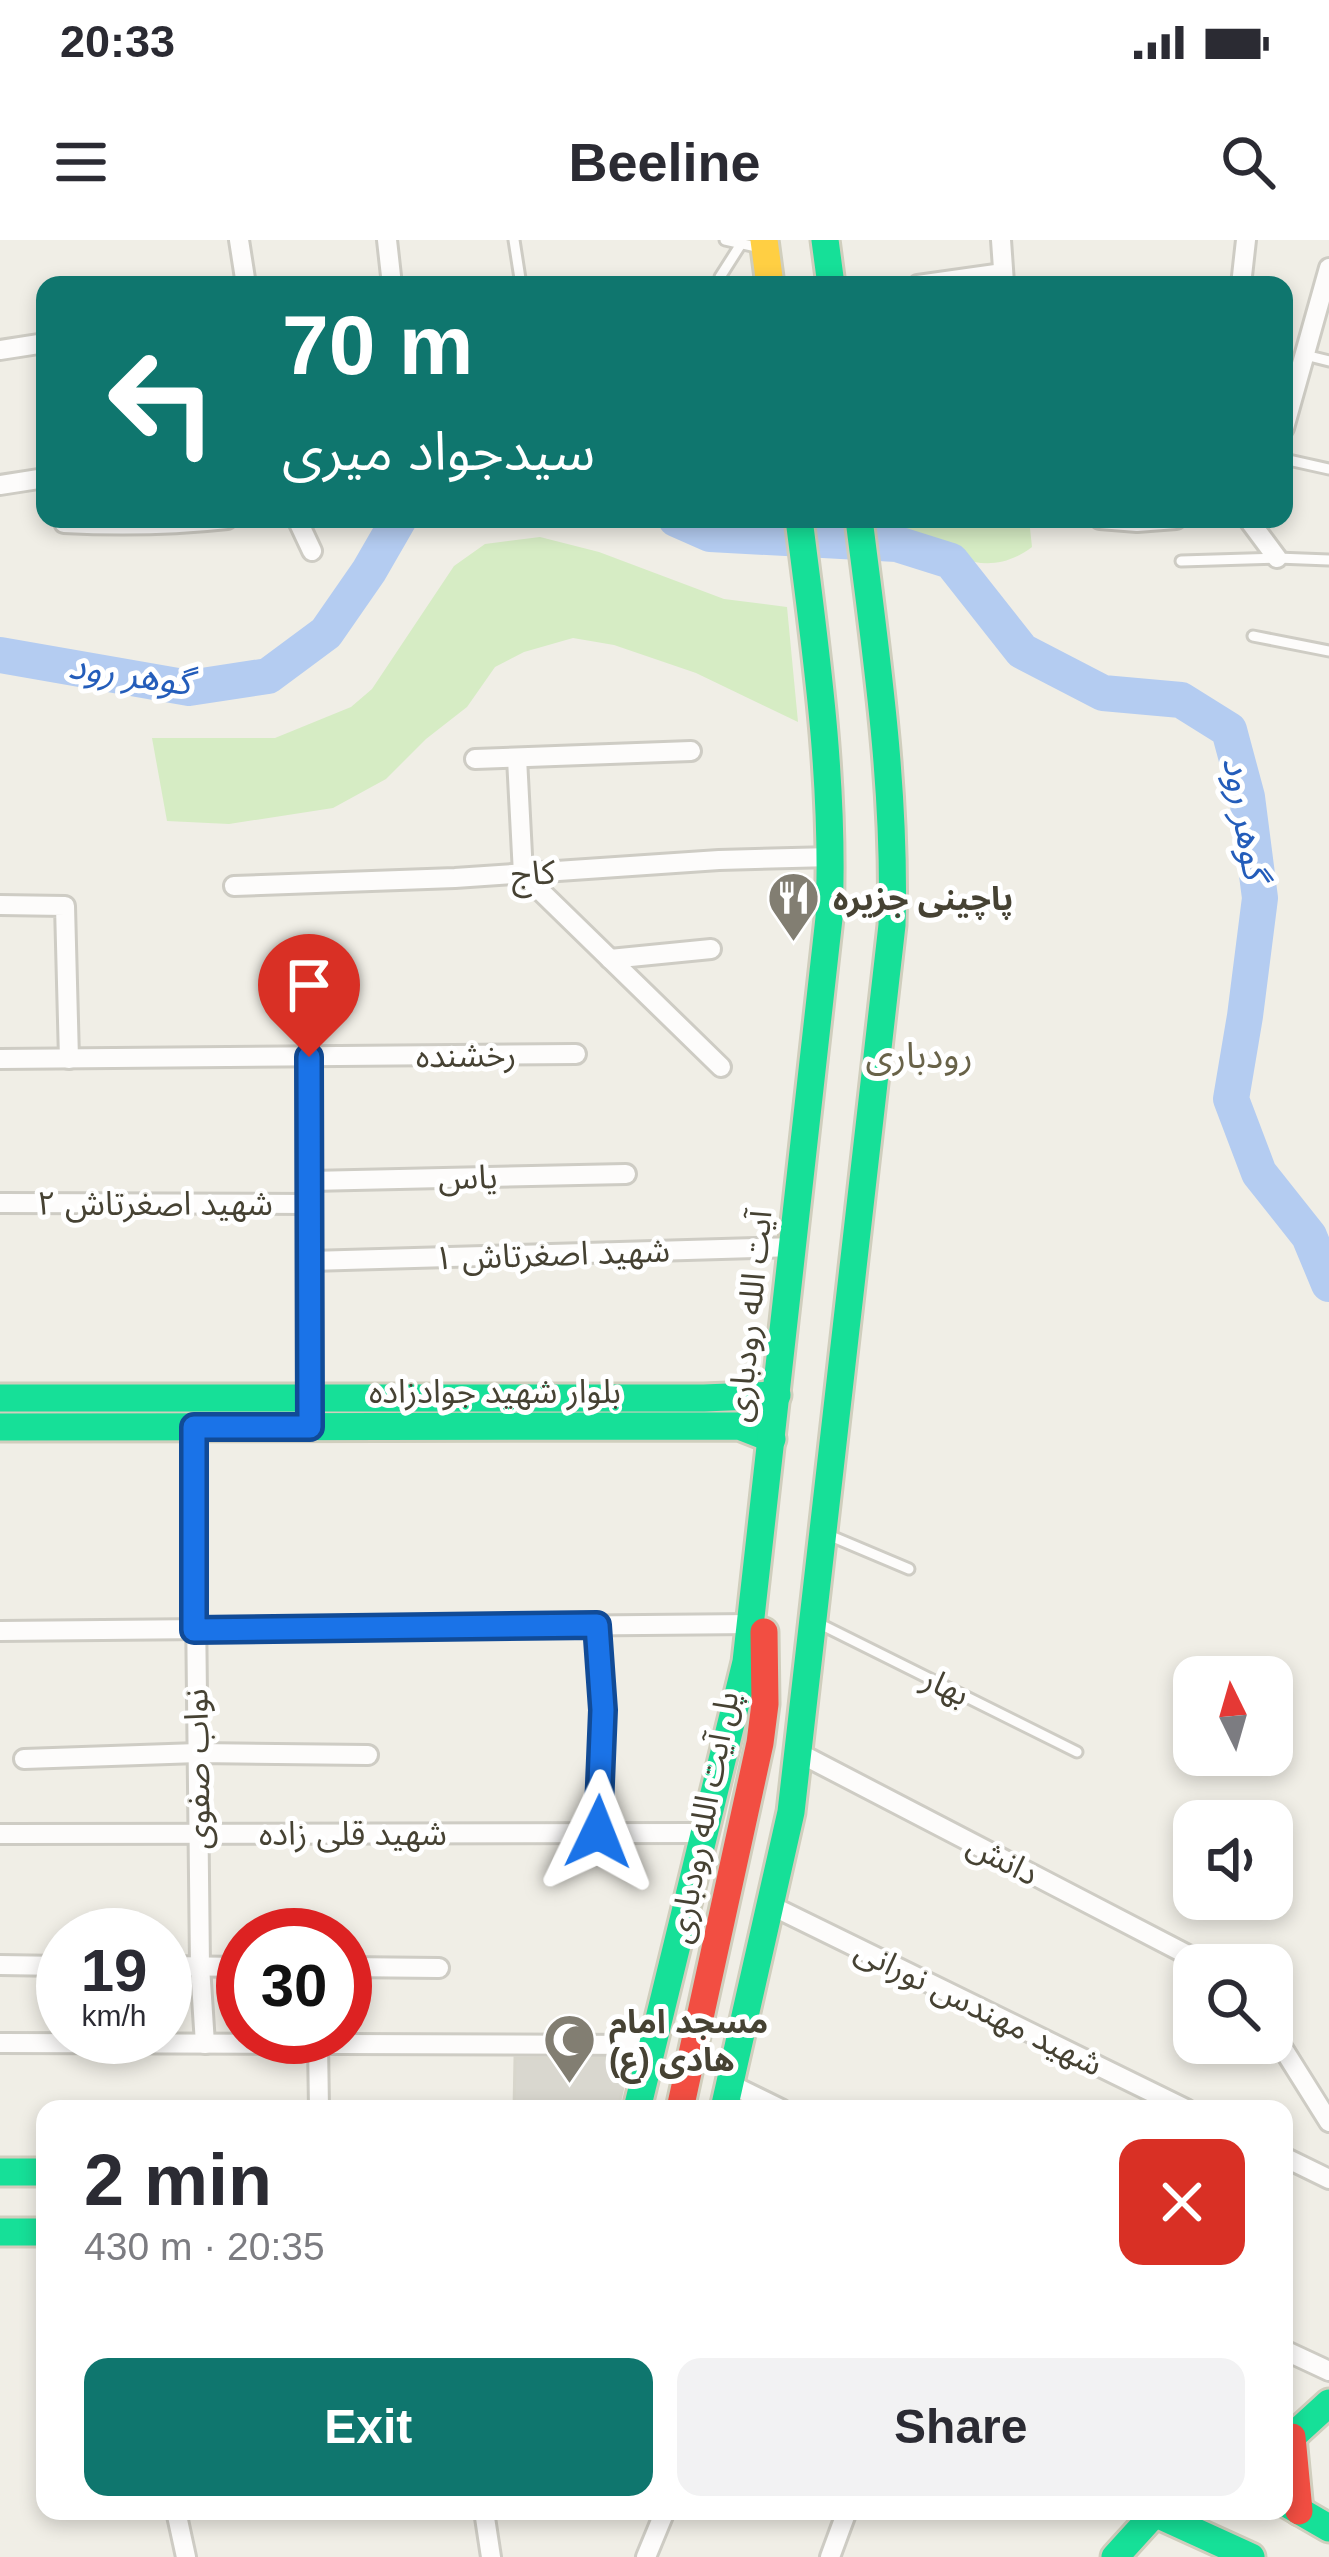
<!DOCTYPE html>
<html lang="en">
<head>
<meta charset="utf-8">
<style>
	:root { --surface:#fff; --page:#f2f2f3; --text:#2b2b33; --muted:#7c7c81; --accent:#0f766e }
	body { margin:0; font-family:Arial,"Noto Sans Arabic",sans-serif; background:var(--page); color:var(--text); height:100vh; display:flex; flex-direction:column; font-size:45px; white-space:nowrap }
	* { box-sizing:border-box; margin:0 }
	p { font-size:39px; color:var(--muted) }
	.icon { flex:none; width:66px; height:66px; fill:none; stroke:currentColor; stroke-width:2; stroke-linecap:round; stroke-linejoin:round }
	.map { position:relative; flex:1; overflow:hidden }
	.details { position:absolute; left:36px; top:1860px; width:1257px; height:420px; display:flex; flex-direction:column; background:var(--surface); border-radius:24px; box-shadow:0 6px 18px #0003 }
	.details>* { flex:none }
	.hud { position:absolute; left:36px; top:36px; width:1257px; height:252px; border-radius:24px; box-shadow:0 6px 18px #0003; background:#0f766e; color:#fff; overflow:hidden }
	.needle { width:78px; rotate:355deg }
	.tools { position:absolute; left:1173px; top:1416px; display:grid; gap:24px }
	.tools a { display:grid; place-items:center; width:120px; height:120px; border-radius:24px; background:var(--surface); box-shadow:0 6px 18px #0003; font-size:60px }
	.speed { position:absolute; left:36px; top:1668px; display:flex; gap:24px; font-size:60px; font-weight:700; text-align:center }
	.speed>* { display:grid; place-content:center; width:156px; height:156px; border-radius:50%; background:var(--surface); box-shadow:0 6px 18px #0003; line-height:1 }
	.speed small { font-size:30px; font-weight:400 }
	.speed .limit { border:18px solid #d22; background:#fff; color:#111 }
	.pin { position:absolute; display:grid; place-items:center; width:102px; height:102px; color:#fff; margin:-123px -51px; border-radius:50% 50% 50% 0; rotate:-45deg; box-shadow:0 0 12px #0007 }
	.pin .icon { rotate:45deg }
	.me { position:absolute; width:132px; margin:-66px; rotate:2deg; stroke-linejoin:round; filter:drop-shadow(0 0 9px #0008) }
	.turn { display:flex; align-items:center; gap:42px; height:252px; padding:0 48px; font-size:54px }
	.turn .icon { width:156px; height:156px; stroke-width:2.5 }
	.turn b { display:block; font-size:84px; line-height:102px }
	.round { display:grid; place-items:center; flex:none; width:126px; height:126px; border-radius:24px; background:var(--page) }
	.summary { display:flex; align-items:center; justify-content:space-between; height:204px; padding:0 48px }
	h1 { font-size:72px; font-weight:700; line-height:90px }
	.primary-button { display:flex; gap:24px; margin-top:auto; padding:24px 48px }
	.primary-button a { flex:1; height:138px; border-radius:24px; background:var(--accent); color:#fff; font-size:48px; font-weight:700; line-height:138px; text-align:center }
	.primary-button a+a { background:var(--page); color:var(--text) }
	.status { display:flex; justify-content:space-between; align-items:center; height:84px; padding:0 60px; background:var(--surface); direction:ltr }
	.status svg { height:33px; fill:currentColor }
	header { display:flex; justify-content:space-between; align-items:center; height:156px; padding:0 48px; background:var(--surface); font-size:54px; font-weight:700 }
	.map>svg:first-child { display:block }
</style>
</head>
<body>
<div class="status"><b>20:33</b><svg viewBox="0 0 49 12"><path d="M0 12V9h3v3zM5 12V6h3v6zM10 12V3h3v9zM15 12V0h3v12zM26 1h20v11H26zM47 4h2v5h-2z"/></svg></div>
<header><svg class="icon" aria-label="menu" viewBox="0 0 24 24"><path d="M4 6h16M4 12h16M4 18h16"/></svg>Beeline<svg class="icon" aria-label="search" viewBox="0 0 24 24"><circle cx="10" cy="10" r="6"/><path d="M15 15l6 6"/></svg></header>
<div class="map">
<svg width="1329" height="2317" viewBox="0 0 1329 2317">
	<rect width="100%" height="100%" fill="#f0eee6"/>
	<g fill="#d6ecc4">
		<path d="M893,279h136l3,28c-50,38 -97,1 -139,-28z"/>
		<polygon points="540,297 599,312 724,359 787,367 798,482 696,433 614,405 573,398 524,412 495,427 467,467 426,499 386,539 333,568 229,584 167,581 152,498 275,498 351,467 372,449 454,326 485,304"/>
	</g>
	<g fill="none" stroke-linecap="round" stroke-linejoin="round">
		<g stroke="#b4ccf1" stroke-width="36">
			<polyline points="676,279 710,294 897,304 951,321 1022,411 1103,453 1181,460 1229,490 1247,557 1260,658 1245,776 1231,859 1259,933 1309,996 1329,1044"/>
			<polyline points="0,415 189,448 268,436 326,393 369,331 399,279"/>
		</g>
	</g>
	<polygon fill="#d9d7cf" stroke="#d8d6cc" stroke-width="3" points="515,1818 627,1818 629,1821 618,1869 514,1869"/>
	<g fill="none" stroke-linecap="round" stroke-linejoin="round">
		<defs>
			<g id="lane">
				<polyline points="514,0 521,45"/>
				<polyline points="725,0 761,8"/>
				<polyline points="720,45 720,37 741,4"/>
				<polyline points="1305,115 1329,121"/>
				<polyline points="1284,219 1329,229"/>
				<polyline points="1181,321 1277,318 1329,320"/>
				<polyline points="1253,396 1329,411"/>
				<polyline points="826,1294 909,1329"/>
				<polyline points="820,1384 1077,1512"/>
			</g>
			<g id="street">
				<polyline points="239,0 246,45"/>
				<polyline points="387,0 392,45"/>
				<polyline points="1001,0 1004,43"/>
				<polyline points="918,45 1003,33"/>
				<polyline points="1241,45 1246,0"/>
				<polyline points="0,110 45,103"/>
				<polyline points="1284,188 1329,28"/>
				<polyline points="0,245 45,238"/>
				<polyline points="297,279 312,311"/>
				<polyline points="1100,279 1137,282 1176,279"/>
				<polyline points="1248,279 1277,318"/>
				<path d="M64,283c55,3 109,2 163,-4"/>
				<polyline points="517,518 523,634 721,827"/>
				<polyline points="475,519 691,511"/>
				<polyline points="234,646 455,638 719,620 832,617"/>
				<polyline points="0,665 65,666 69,819"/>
				<polyline points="610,719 711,709"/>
				<polyline points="309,817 311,1159"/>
				<polyline points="0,819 576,814"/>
				<polyline points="310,941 626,934"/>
				<polyline points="0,963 310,964"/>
				<polyline points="310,1021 793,1007"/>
				<polyline points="194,1187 200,1726 205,1804"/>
				<polyline points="597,1385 603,1470 598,1593"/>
				<polyline points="0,1391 752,1384"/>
				<polyline points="799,1513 1207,1725"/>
				<polyline points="24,1519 198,1513 368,1515"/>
				<polyline points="0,1594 705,1593"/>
				<polyline points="772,1666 1186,1869"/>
				<polyline points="0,1725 63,1726"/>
				<polyline points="165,1726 243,1727"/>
				<polyline points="345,1727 439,1728"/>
				<polyline points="1272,1791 1329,1882"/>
				<polyline points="0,1803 653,1805"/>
				<polyline points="318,1804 319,1869"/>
				<polyline points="730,1844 781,1869"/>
				<polyline points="1284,1917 1329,1939"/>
				<polyline points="1284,2110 1329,2131"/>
				<polyline points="176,2271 186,2317"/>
				<polyline points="484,2271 491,2317"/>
				<polyline points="646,2317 665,2271"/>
				<polyline points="830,2317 847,2271"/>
			</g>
			<g id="fast">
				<polyline points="825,0 831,45"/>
				<polyline points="0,1158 704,1158 777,1155"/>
				<polyline points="0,1187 739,1186 772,1199"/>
				<path d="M637,1869l109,-447 83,-744c6,-135 -13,-266 -30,-399"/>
				<path d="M724,1869l67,-297 101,-887c4,-137 -16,-271 -33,-406"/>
				<polyline points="0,1932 45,1932"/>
				<polyline points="0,1992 45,1992"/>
				<polyline points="1284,2204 1329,2163"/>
				<polyline points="1284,2262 1329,2288"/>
				<polyline points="1150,2271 1251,2317"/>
				<polyline points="1115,2317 1155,2273"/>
			</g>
			<polyline id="slow" points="764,0 770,45"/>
			<g id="jam">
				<polyline points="680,1869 760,1503 765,1464 764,1392"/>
				<polyline points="1292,2197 1299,2271"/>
			</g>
		</defs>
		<use href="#lane" stroke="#ceccc4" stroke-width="15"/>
		<use href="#street" stroke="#ceccc4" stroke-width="24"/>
		<use href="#fast" stroke="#d0cebd" stroke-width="33"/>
		<use href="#slow" stroke="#d0cebd" stroke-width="33"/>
		<use href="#jam" stroke="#d0cebd" stroke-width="33"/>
		<use href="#lane" stroke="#fdfcfb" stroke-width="9"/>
		<use href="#street" stroke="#fdfcfb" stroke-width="18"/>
		<use href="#fast" stroke="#16e098" stroke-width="27"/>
		<use href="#slow" stroke="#ffcf43" stroke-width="27"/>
		<use href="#jam" stroke="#f24e42" stroke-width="27"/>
	</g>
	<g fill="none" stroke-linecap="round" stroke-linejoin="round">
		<defs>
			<polyline id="route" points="309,817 310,1187 194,1187 194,1390 597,1385 603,1470 598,1592"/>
		</defs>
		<use href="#route" stroke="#114b97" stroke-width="30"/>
		<use href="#route" stroke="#1a73e8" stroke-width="21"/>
	</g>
	<defs>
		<symbol id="restaurant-pin" viewBox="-11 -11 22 30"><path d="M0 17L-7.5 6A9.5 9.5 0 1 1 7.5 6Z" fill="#827e72" stroke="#fff"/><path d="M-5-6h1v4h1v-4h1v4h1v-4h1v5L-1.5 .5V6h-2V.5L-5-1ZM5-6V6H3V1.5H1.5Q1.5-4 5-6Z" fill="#fff"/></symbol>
		<symbol id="mosque-pin" viewBox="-11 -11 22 30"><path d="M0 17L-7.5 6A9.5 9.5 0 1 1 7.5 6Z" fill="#827e72" stroke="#fff"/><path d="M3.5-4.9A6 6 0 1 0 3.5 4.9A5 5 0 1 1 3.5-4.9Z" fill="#fff"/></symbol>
	</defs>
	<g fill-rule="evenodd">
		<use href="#restaurant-pin" x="764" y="628" width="59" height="81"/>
		<use href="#mosque-pin" x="540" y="1770" width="59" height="81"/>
	</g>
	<g text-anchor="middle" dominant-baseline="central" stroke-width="10" stroke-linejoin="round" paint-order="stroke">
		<g font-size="33" fill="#464233" stroke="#fff">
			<text transform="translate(533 633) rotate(-4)">کاج</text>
			<text transform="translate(466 815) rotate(-1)">رخشنده</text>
			<text transform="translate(468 937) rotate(-1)">یاس</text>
			<text x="155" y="963">شهید اصغرتاش ۲</text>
			<text transform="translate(552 1014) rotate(-2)">شهید اصغرتاش ۱</text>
			<text transform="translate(749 1076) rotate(-84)">آیت الله رودباری</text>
			<text x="495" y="1151">بلوار شهید جوادزاده</text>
			<text transform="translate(946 1446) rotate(26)">بهار</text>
			<text transform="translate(197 1529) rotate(-91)">نواب صفوی</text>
			<text transform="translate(703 1577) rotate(-79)">پل آیت الله رودباری</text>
			<text x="353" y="1593">شهید قلی زاده</text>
			<text transform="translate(1003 1619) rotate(27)">دانش</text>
			<text transform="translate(979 1767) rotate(26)">شهید مهندس نورانی</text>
		</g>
		<g font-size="33" font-weight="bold" fill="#464233" stroke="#fff" text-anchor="start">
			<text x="833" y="658">پاچینی جزیره</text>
			<text x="609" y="1781">مسجد امام<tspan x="609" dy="38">هادی (ع)</tspan></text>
		</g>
		<g font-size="36" font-style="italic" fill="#245dba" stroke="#fff">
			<text transform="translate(130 434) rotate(8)">گوهر رود</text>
			<text transform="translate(1246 578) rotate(80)">گوهر رود</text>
		</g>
		<g font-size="36" fill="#696349" stroke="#fff">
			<text x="919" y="815">رودباری</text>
		</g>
	</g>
</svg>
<div class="tools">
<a><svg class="needle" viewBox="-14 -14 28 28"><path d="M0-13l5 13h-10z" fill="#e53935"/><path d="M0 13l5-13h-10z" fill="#7c7c81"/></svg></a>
<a><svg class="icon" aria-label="sound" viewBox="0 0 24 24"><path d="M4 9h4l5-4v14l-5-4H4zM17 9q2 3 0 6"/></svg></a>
<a><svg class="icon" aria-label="search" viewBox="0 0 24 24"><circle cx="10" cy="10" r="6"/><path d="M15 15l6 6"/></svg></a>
</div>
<div class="speed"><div>19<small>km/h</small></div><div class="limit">30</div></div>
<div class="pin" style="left:309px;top:817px;background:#d93025"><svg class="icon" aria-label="arrive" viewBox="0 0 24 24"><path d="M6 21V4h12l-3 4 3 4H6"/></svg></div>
<svg class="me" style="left:598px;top:1592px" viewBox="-20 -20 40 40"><path d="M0-17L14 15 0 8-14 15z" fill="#1a73e8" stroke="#fff" stroke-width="4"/></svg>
<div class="hud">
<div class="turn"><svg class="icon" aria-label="left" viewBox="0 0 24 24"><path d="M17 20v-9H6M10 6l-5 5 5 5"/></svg><div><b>70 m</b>سیدجواد میری</div></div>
</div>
<section class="details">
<div class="summary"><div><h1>2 min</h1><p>430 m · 20:35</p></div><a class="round" style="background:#d93025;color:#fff"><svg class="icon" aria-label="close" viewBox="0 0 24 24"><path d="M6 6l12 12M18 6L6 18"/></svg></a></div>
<div class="primary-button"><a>Exit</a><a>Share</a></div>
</section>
</div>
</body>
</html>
